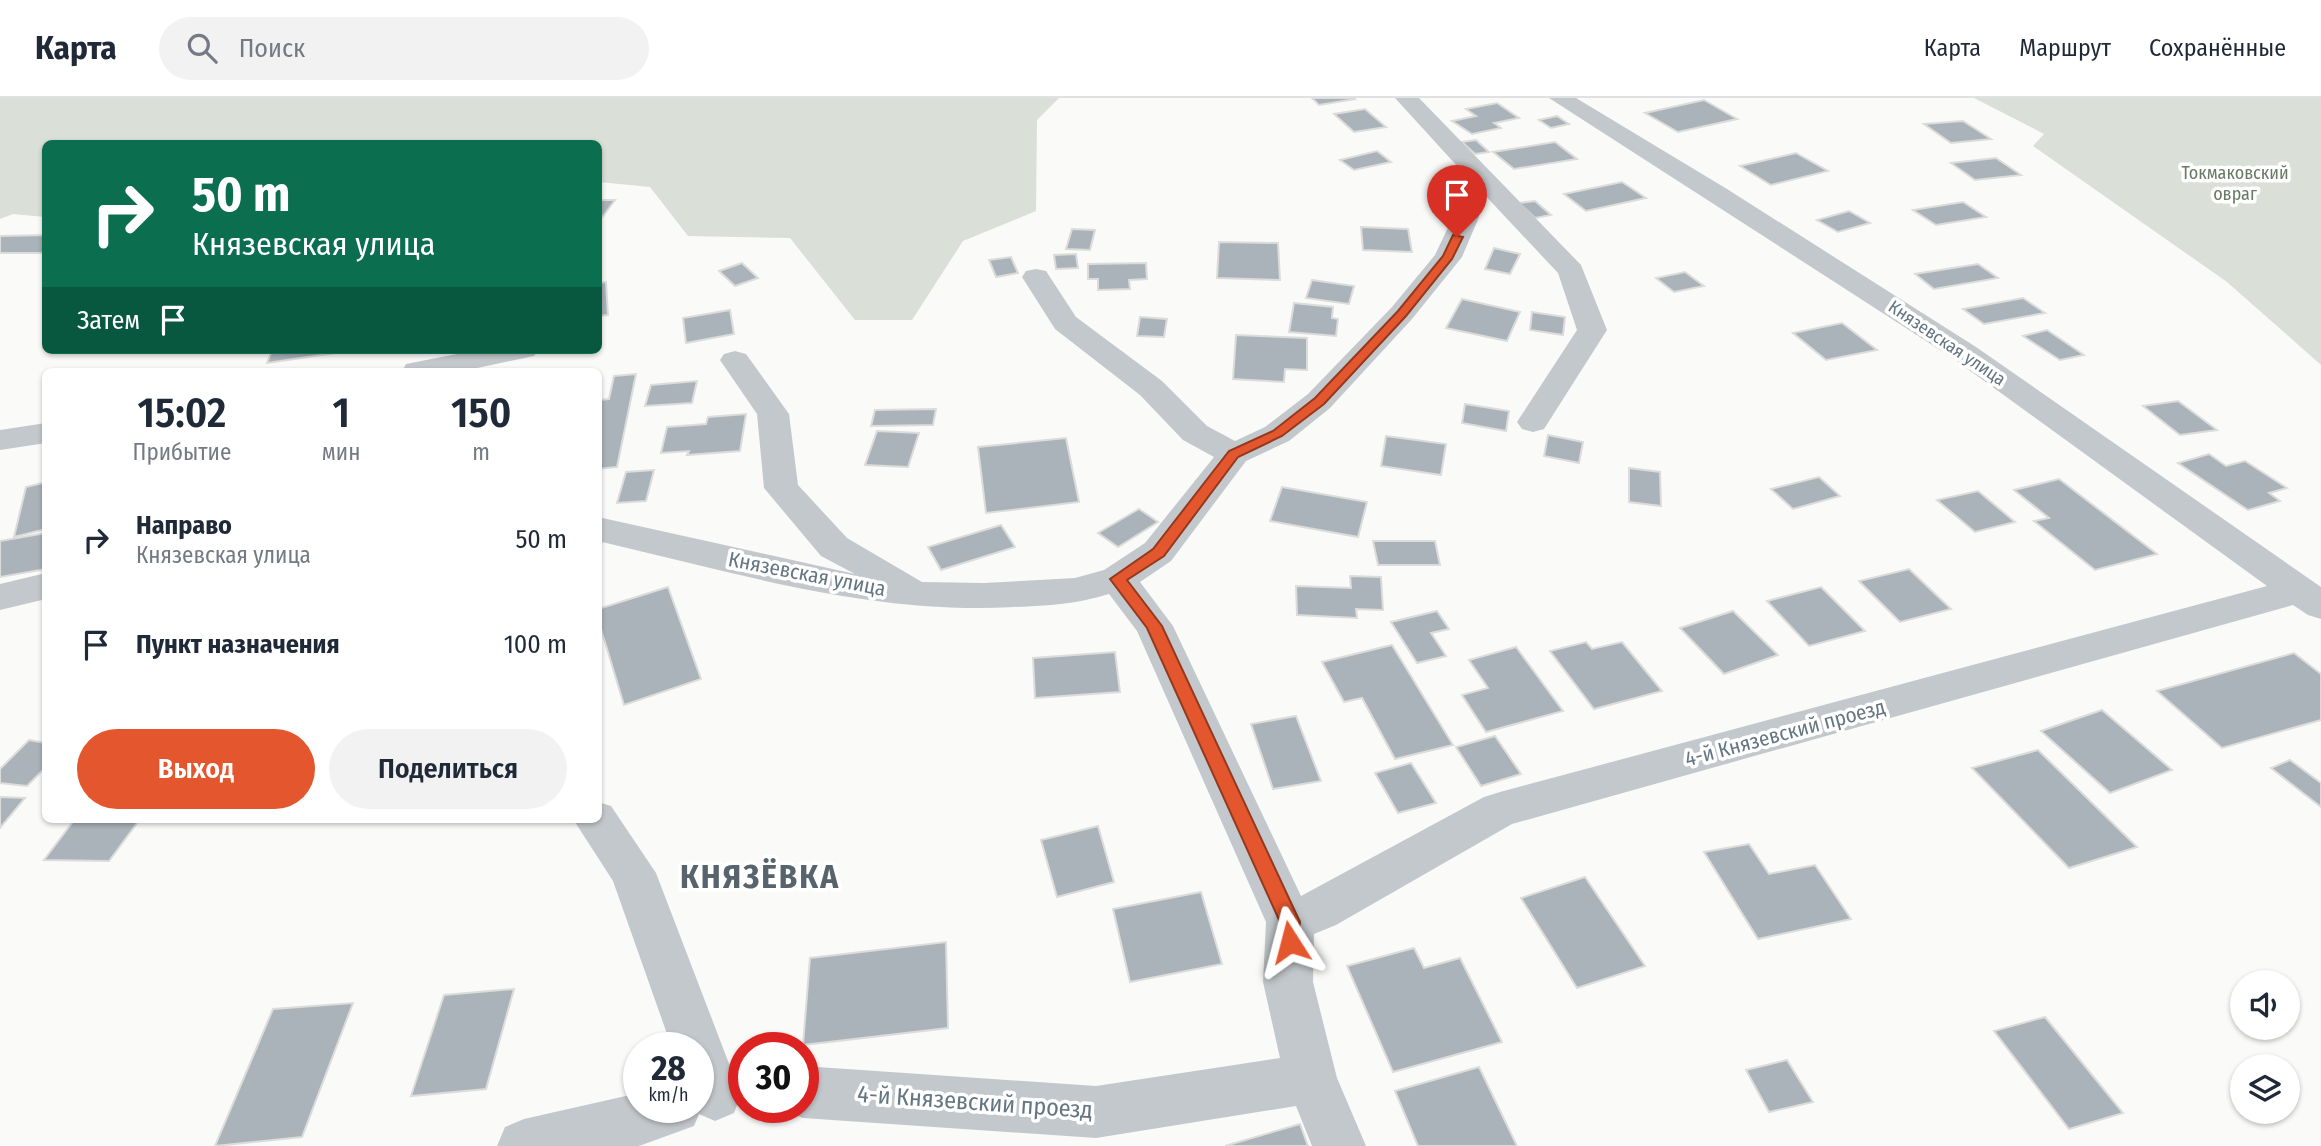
<!DOCTYPE html>
<html lang="ru">
<head>
<meta charset="utf-8">
<style>
	:root { --surface:#fff; --page:#f2f2f3; --text:#1f2937; --muted:#747a83; --line:#e0e1e3; --accent:#e4572e }
	body { margin:0; font-family:"Fira Sans Condensed",sans-serif; background:var(--page); color:var(--text); height:100vh; display:flex; flex-direction:column; font-size:26px; white-space:nowrap }
	* { box-sizing:border-box; margin:0 }
	p { font-size:23px; color:var(--muted) }
	.icon { flex:none; width:38px; height:38px; fill:none; stroke:currentColor; stroke-width:2; stroke-linecap:round; stroke-linejoin:round }
	.map { position:relative; flex:1; overflow:hidden }
	.side { position:absolute; left:42px; top:270px; width:560px; height:455px; display:flex; flex-direction:column; background:var(--surface); border-radius:10px; box-shadow:0 2px 5px #0004 }
	.side>* { flex:none }
	.hud { position:absolute; left:42px; top:42px; width:560px; height:214px; border-radius:10px; box-shadow:0 2px 5px #0004; background:#0b6e4f; color:#fff; overflow:hidden }
	.buttons { position:absolute; left:2230px; top:872px; display:grid; gap:14px }
	.buttons a { display:grid; place-items:center; width:70px; height:70px; border-radius:50%; background:var(--surface); box-shadow:0 2px 5px #0004; font-size:35px }
	.speed { position:absolute; left:623px; top:934px; display:flex; gap:14px; font-size:35px; font-weight:700; text-align:center }
	.speed>* { display:grid; place-content:center; width:91px; height:91px; border-radius:50%; background:var(--surface); box-shadow:0 2px 5px #0004; line-height:1 }
	.speed small { font-size:18px; font-weight:400 }
	.speed .limit { border:10px solid #d22; background:#fff; color:#111 }
	.pin { position:absolute; display:grid; place-items:center; width:60px; height:60px; color:#fff; margin:-72px -30px; border-radius:50% 50% 50% 0; rotate:-45deg; box-shadow:0 0 7px #0007 }
	.pin .icon { rotate:45deg }
	.me { position:absolute; width:77px; margin:-38px; rotate:351deg; stroke-linejoin:round; filter:drop-shadow(0 0 5px #0008) }
	.turn { display:flex; align-items:center; gap:24px; height:147px; padding:0 35px; font-size:32px }
	.turn .icon { width:91px; height:91px; stroke-width:2.5 }
	.turn b { display:block; font-size:49px; line-height:60px }
	.then { display:flex; align-items:center; height:66px; padding:0 35px; background:#0003; gap:14px; font-size:26px }
	.eta { display:flex; justify-content:space-evenly; align-items:center; height:119px; text-align:center }
	.eta b { font-size:42px; font-weight:600; line-height:49px }
	.primary-button { display:flex; gap:14px; margin-top:auto; padding:14px 35px }
	.primary-button a { flex:1; height:80px; border-radius:42px; background:var(--accent); color:#fff; font-size:28px; font-weight:600; line-height:80px; text-align:center }
	.primary-button a+a { background:var(--page); color:var(--text) }
	ul { padding:0; list-style:none }
	li { display:flex; align-items:center; gap:21px; height:105px; padding:0 35px }
	li div { flex:1 }
	li b { display:block; font-size:26px }
	li em { font-style:normal }
	header { display:flex; align-items:center; gap:42px; box-sizing:border-box; height:98px; padding:0 35px; background:var(--surface); border-bottom:2px solid var(--line) }
	header strong { font-size:33px }
	nav { display:flex; gap:38px; margin-inline-start:auto; font-size:24px }
	.search { width:490px; height:63px; background:var(--page); display:flex; align-items:center; gap:18px; box-sizing:border-box; padding:0 24px; border-radius:38px; color:var(--muted); font-size:26px }
	.map>svg:first-child { display:block }
</style>
</head>
<body>
<header>
<strong>Карта</strong>
<div class="search"><svg class="icon" aria-label="search" viewBox="0 0 24 24"><circle cx="10" cy="10" r="6"/><path d="M15 15l6 6"/></svg>Поиск</div>
<nav><a>Карта</a><a>Маршрут</a><a>Сохранённые</a></nav>
</header>
<div class="map">
<svg width="2321" height="1048" viewBox="0 0 2321 1048">
	<rect width="100%" height="100%" fill="#fafaf8"/>
	<g fill="#dadfd7">
		<polygon points="0,0 1059,0 1037,22 1036,113 963,143 912,222 855,222 790,140 688,138 650,89 599,84 598,46 46,46 45,119 13,116 0,121"/>
		<polygon points="1974,0 2321,0 2321,267 2227,184 2033,48 2044,36"/>
	</g>
	<g fill="#aab3b9" stroke="#dcdcda" stroke-width="2">
		<polygon points="1312,0 1354,0 1355,1 1319,7"/>
		<polygon points="1704,2 1737,21 1678,34 1645,15"/>
		<polygon points="1497,5 1519,20 1494,25 1501,30 1472,36 1452,23 1476,18 1466,11"/>
		<polygon points="1365,11 1386,29 1354,34 1334,16"/>
		<polygon points="1557,18 1569,26 1551,30 1539,22"/>
		<polygon points="1963,23 1991,41 1951,45 1924,26"/>
		<polygon points="1476,42 1489,54 1475,56 1462,44"/>
		<polygon points="1555,44 1577,61 1514,71 1493,54"/>
		<polygon points="1377,53 1391,64 1354,72 1340,62"/>
		<polygon points="1796,55 1828,73 1771,87 1740,68"/>
		<polygon points="1996,60 2021,77 1975,82 1951,65"/>
		<polygon points="1622,84 1646,100 1586,113 1564,96"/>
		<polygon points="598,102 615,102 598,125"/>
		<polygon points="1535,103 1551,117 1535,120 1519,105"/>
		<polygon points="1963,104 1986,119 1936,127 1913,112"/>
		<polygon points="1849,113 1870,125 1838,134 1817,122"/>
		<polygon points="1361,129 1408,131 1412,154 1363,152"/>
		<polygon points="1072,131 1095,132 1090,152 1066,151"/>
		<polygon points="46,137 46,155 0,155 0,138"/>
		<polygon points="1219,144 1278,145 1280,182 1217,180"/>
		<polygon points="1494,150 1520,156 1510,176 1485,171"/>
		<polygon points="1076,156 1078,170 1056,171 1054,157"/>
		<polygon points="1011,159 1018,175 996,179 989,162"/>
		<polygon points="742,165 758,180 735,188 719,173"/>
		<polygon points="1146,165 1147,181 1129,182 1130,191 1098,192 1098,181 1088,181 1088,166"/>
		<polygon points="1978,166 1998,180 1934,191 1915,176"/>
		<polygon points="1685,174 1704,188 1674,194 1656,180"/>
		<polygon points="1312,182 1354,188 1349,206 1306,200"/>
		<polygon points="606,184 608,217 598,218 598,185"/>
		<polygon points="2023,200 2045,215 1984,226 1963,211"/>
		<polygon points="1462,201 1520,214 1507,243 1446,230"/>
		<polygon points="1294,205 1333,209 1332,220 1338,221 1336,238 1289,234"/>
		<polygon points="730,212 734,236 686,245 683,220"/>
		<polygon points="1532,214 1565,219 1563,237 1530,232"/>
		<polygon points="1140,219 1167,221 1164,239 1137,238"/>
		<polygon points="1842,225 1877,252 1826,262 1793,235"/>
		<polygon points="2047,232 2084,257 2060,262 2023,238"/>
		<polygon points="1236,237 1307,240 1307,272 1285,271 1284,284 1233,281"/>
		<polygon points="272,252 336,252 335,255 267,265"/>
		<polygon points="636,276 617,369 598,371 600,302 609,301 614,278"/>
		<polygon points="697,283 692,305 645,308 651,287"/>
		<polygon points="2178,303 2217,332 2180,337 2143,308"/>
		<polygon points="1465,306 1509,313 1506,333 1462,325"/>
		<polygon points="936,311 933,327 871,328 875,312"/>
		<polygon points="746,316 740,353 687,357 689,353 661,355 667,329 706,326 708,319"/>
		<polygon points="877,333 919,335 908,369 865,367"/>
		<polygon points="1548,337 1583,344 1579,365 1544,358"/>
		<polygon points="1386,338 1446,346 1441,377 1381,368"/>
		<polygon points="1066,340 1079,404 986,415 978,349"/>
		<polygon points="2209,356 2226,368 2245,363 2287,390 2269,395 2280,403 2248,412 2178,365"/>
		<polygon points="1629,370 1660,374 1661,408 1629,404"/>
		<polygon points="654,372 646,403 617,405 626,374"/>
		<polygon points="1819,379 1840,398 1793,411 1771,391"/>
		<polygon points="2059,381 2157,456 2095,472 2034,423 2049,420 2014,392"/>
		<polygon points="46,384 46,431 14,439 26,389"/>
		<polygon points="1282,389 1367,404 1358,439 1270,423"/>
		<polygon points="1978,393 2015,424 1975,434 1937,402"/>
		<polygon points="1139,411 1158,424 1118,449 1098,435"/>
		<polygon points="1001,427 1015,449 941,472 928,449"/>
		<polygon points="46,435 46,471 0,479 0,443"/>
		<polygon points="1373,443 1435,443 1440,467 1378,467"/>
		<polygon points="1909,471 1951,511 1900,524 1859,483"/>
		<polygon points="1350,478 1381,479 1383,512 1356,511 1357,520 1297,517 1296,488 1351,490"/>
		<polygon points="668,489 701,581 624,607 598,521 598,511"/>
		<polygon points="1821,489 1865,533 1809,548 1767,503"/>
		<polygon points="1437,513 1449,531 1431,535 1446,558 1417,565 1391,524"/>
		<polygon points="1733,513 1778,557 1724,576 1680,530"/>
		<polygon points="1586,544 1592,551 1622,544 1662,593 1594,611 1550,553"/>
		<polygon points="1392,547 1453,647 1395,661 1362,600 1344,604 1322,564"/>
		<polygon points="1516,549 1563,613 1486,634 1462,597 1488,590 1469,562"/>
		<polygon points="1115,554 1120,594 1035,600 1033,560"/>
		<polygon points="2294,555 2321,576 2321,622 2222,650 2157,593"/>
		<polygon points="2102,612 2172,672 2110,695 2041,633"/>
		<polygon points="1296,618 1321,683 1273,691 1251,626"/>
		<polygon points="1495,638 1521,676 1481,688 1456,649"/>
		<polygon points="29,642 46,645 46,669 27,688 0,685 0,671"/>
		<polygon points="2038,652 2137,749 2069,770 1972,670"/>
		<polygon points="2290,662 2321,685 2321,709 2271,670"/>
		<polygon points="1411,665 1436,705 1398,715 1375,675"/>
		<polygon points="0,699 25,700 0,730"/>
		<polygon points="75,721 140,721 109,763 44,762"/>
		<polygon points="1098,728 1114,784 1057,799 1041,742"/>
		<polygon points="1749,746 1769,776 1815,767 1851,821 1758,841 1704,754"/>
		<polygon points="1585,779 1645,868 1577,890 1521,800"/>
		<polygon points="1201,794 1222,866 1130,884 1113,811"/>
		<polygon points="946,844 948,930 803,947 810,860"/>
		<polygon points="1414,850 1424,870 1460,860 1502,944 1393,974 1347,868"/>
		<polygon points="514,891 486,991 411,998 444,897"/>
		<polygon points="353,905 302,1039 215,1048 273,911"/>
		<polygon points="2045,919 2123,1015 2069,1031 1994,933"/>
		<polygon points="1787,962 1813,1004 1769,1014 1746,972"/>
		<polygon points="1479,969 1517,1048 1418,1048 1395,993"/>
		<polygon points="1300,1026 1308,1048 1225,1048"/>
	</g>
	<g fill="none" stroke-linecap="round" stroke-linejoin="round">
		<g fill="#c3c8cc" fill-rule="evenodd">
			<path d="M1395,0h24l162,167 26,65 -63,99 -11,3 -11,-3 -5,-7 60,-92 -19,-57 -77,-82 -2,26 -17,40 -50,62 -82,89 -41,33 -43,20 -75,100 -31,21 33,44 128,270 183,-99 16,-5 767,-206 -313,-227 -405,-261h27l151,91 249,158 345,240v32l-13,-4 -15,-10 -781,219 -176,101 -22,9 -1,48 24,96 29,68h-54l-16,-40 -200,32 -293,-20 -19,-8 -1,-2h20v-42l293,20 184,-28 -17,-76 3,-60 -129,-291 -28,-37c-32,10 -62,12 -95,13 -143,8 -278,-34 -416,-66v-24l257,57 -34,-18 -57,-68 -7,-74 -37,-54 4,-6 11,-3 11,3 43,60 9,71 49,53 75,44 62,1 91,-5 29,-8 41,-27 69,-86 -31,-17 -43,-45 -85,-66 -33,-52 4,-6 10,-2 10,2 30,46 86,64 45,45 28,15 30,-14 43,-33 84,-87 43,-52 18,-38 5,-50z"/>
			<polygon points="477,252 538,252 534,258 463,273 402,273 406,266"/>
			<polygon points="46,325 46,345 0,352 0,332"/>
			<polygon points="46,475 46,501 0,512 0,486"/>
			<polygon points="598,704 611,708 656,775 741,997 734,1015 715,1023 699,1016 694,1028 639,1048 497,1048 505,1029 524,1021 639,995 639,1010 698,1010 698,950 672,950 613,783 573,721 598,721"/>
		</g>
	</g>
	<polygon fill="#e4572e" stroke="#94391e" stroke-width="2" points="1453,137 1463,139 1452,161 1406,218 1324,306 1282,338 1238,359 1164,458 1127,482 1162,528 1300,824 1297,850 1290,853 1283,850 1280,824 1147,530 1110,481 1153,451 1229,353 1273,333 1315,300 1398,213 1443,158"/>
	<g text-anchor="middle" dominant-baseline="central" stroke-width="7" stroke-linejoin="round" paint-order="stroke">
		<g font-size="18" fill="#687a64" stroke="#fff">
			<text x="2235" y="75">Токмаковский<tspan x="2235" dy="21">овраг</tspan></text>
		</g>
		<g font-size="18" fill="#657683" stroke="#fff">
			<text transform="translate(1947 245) rotate(34)">Князевская улица</text>
		</g>
		<g font-size="21" fill="#657683" stroke="#fff">
			<text transform="translate(807 476) rotate(11)">Князевская улица</text>
			<text transform="translate(1785 635) rotate(-15)">4-й Князевский проезд</text>
		</g>
		<g font-size="24" fill="#657683" stroke="#fff">
			<text transform="translate(975 1004) rotate(4)">4-й Князевский проезд</text>
		</g>
		<g font-size="33" font-weight="bold" letter-spacing="2" fill="#57646e" stroke="#fff">
			<text x="760" y="779">КНЯЗЁВКА</text>
		</g>
	</g>
</svg>
<div class="buttons">
<a><svg class="icon" aria-label="sound" viewBox="0 0 24 24"><path d="M4 9h4l5-4v14l-5-4H4zM17 9q2 3 0 6"/></svg></a>
<a><svg class="icon" aria-label="layers" viewBox="0 0 24 24"><path d="M12 4l9 5-9 5-9-5zM3 14l9 5 9-5"/></svg></a>
</div>
<div class="speed"><div>28<small>km/h</small></div><div class="limit">30</div></div>
<div class="pin" style="left:1457px;top:139px;background:#d93025"><svg class="icon" aria-label="arrive" viewBox="0 0 24 24"><path d="M6 21V4h12l-3 4 3 4H6"/></svg></div>
<svg class="me" style="left:1290px;top:844px" viewBox="-20 -20 40 40"><path d="M0-17L14 15 0 8-14 15z" fill="#e4572e" stroke="#fff" stroke-width="4"/></svg>
<div class="hud">
<div class="turn"><svg class="icon" aria-label="right" viewBox="0 0 24 24"><path d="M7 20v-9h11M14 6l5 5-5 5"/></svg><div><b>50 m</b>Князевская улица</div></div>
<div class="then">Затем<svg class="icon" aria-label="arrive" viewBox="0 0 24 24"><path d="M6 21V4h12l-3 4 3 4H6"/></svg></div>
</div>
<section class="side">
<div class="eta">
<div><b>15:02</b><p>Прибытие</p></div>
<div><b>1</b><p>мин</p></div>
<div><b>150</b><p>m</p></div>
</div>
<ul>
<li><svg class="icon" aria-label="right" viewBox="0 0 24 24"><path d="M7 20v-9h11M14 6l5 5-5 5"/></svg><div><b>Направо</b><p>Князевская улица</p></div><em>50 m</em></li>
<li><svg class="icon" aria-label="arrive" viewBox="0 0 24 24"><path d="M6 21V4h12l-3 4 3 4H6"/></svg><div><b>Пункт назначения</b></div><em>100 m</em></li>
</ul>
<div class="primary-button"><a>Выход</a><a>Поделиться</a></div>
</section>
</div>
</body>
</html>
